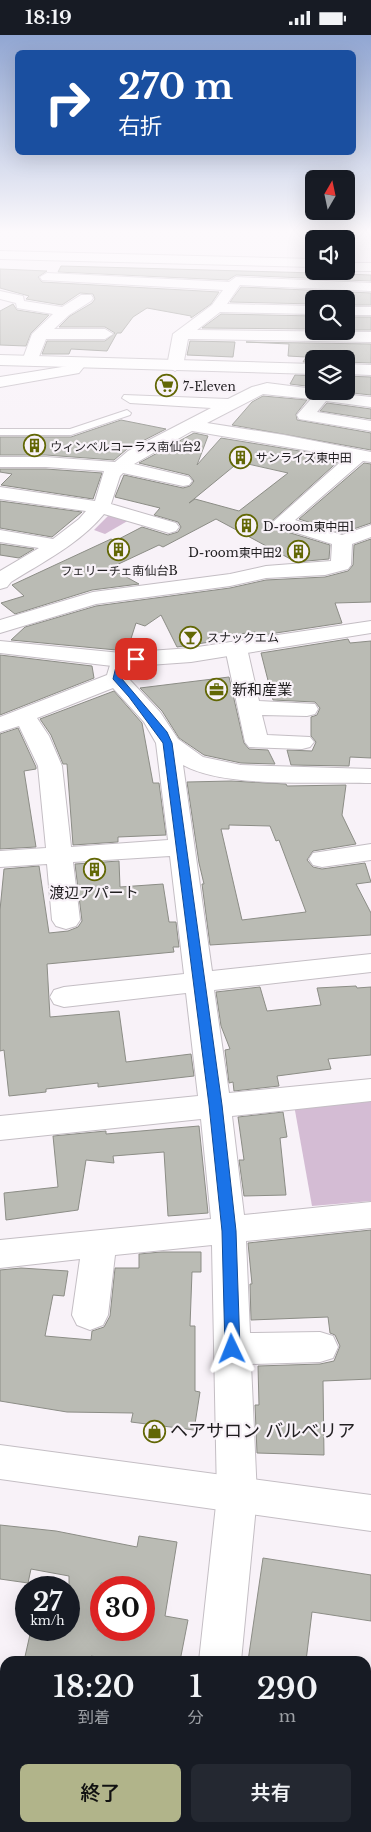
<!DOCTYPE html>
<html lang="ja">
<head>
<meta charset="utf-8">
<style>
	:root { --surface:#171b24; --page:#242831; --text:#f1f3f6; --muted:#9ea1a6; --accent:#b1b48a }
	body { margin:0; font-family:"Libre Baskerville","Noto Sans JP",serif; background:var(--page); color:var(--text); height:100vh; display:flex; flex-direction:column; font-size:19px; white-space:nowrap }
	* { box-sizing:border-box; margin:0 }
	p { font-size:16px; color:var(--muted) }
	.icon { flex:none; width:28px; height:28px; fill:none; stroke:currentColor; stroke-width:2; stroke-linecap:round; stroke-linejoin:round }
	.map { position:relative; flex:1; overflow:hidden }
	.panel { position:absolute; left:0px; top:1621px; width:371px; height:176px; display:flex; flex-direction:column; background:var(--surface); border-radius:15px 15px 0 0; box-shadow:0 5px 20px #0002 }
	.panel>* { flex:none }
	.hud { position:absolute; left:15px; top:15px; width:341px; height:105px; border-radius:8px; box-shadow:0 5px 20px #0002; background:#1a4fa0; color:#fff; overflow:hidden }
	.needle { width:32px; rotate:9deg }
	.fabs { position:absolute; left:305px; top:135px; display:grid; gap:10px }
	.fabs a { display:grid; place-items:center; width:50px; height:50px; border-radius:8px; background:var(--surface); box-shadow:0 5px 20px #0002; font-size:25px }
	.speed { position:absolute; left:15px; top:1541px; display:flex; gap:10px; font-size:25px; font-weight:700; text-align:center }
	.speed>* { display:grid; place-content:center; width:65px; height:65px; border-radius:50%; background:var(--surface); box-shadow:0 5px 20px #0002; line-height:1 }
	.speed small { font-size:12px; font-weight:400 }
	.speed .limit { border:8px solid #d22; background:#fff; color:#111 }
	.pin { position:absolute; display:grid; place-items:center; width:42px; height:42px; color:#fff; margin:-21px; border-radius:10px; box-shadow:0 2px 8px #0006 }
	.me { position:absolute; width:55px; margin:-28px; rotate:358deg; stroke-linejoin:round; filter:drop-shadow(0 0 4px #0008) }
	.turn { display:flex; align-items:center; gap:18px; height:105px; padding:0 20px; font-size:22px }
	.turn .icon { width:65px; height:65px; stroke-width:2.5 }
	.turn b { display:block; font-size:35px; line-height:42px }
	.eta { display:flex; justify-content:space-evenly; align-items:center; height:85px; text-align:center }
	.eta b { font-size:30px; font-weight:600; line-height:35px }
	.cta { display:flex; gap:10px; margin-top:auto; padding:10px 20px }
	.cta a { flex:1; height:58px; border-radius:8px; background:var(--accent); color:#111; font-size:20px; font-weight:600; line-height:58px; text-align:center }
	.cta a+a { background:var(--page); color:var(--text) }
	.status { display:flex; justify-content:space-between; align-items:center; height:35px; padding:0 25px; background:var(--surface); direction:ltr }
	.status svg { height:14px; fill:currentColor }
	.map>svg:first-child { display:block }
</style>
</head>
<body>
<div class="status"><b>18:19</b><svg viewBox="0 0 49 12"><path d="M0 12V9h3v3zM5 12V6h3v6zM10 12V3h3v9zM15 12V0h3v12zM26 1h20v11H26zM47 4h2v5h-2z"/></svg></div>
<div class="map">
<svg width="371" height="1797" viewBox="0 0 371 1797">
	<rect width="100%" height="100%" fill="#f8f2f8"/>
	<g fill="#d4bcd4">
		<polygon points="118,479 131,484 105,499 94,495 108,481"/>
		<polygon points="371,1064 371,1166 312,1171 294,1070"/>
	</g>
	<g fill="#babbb4" stroke="#8c8d86" fill-rule="evenodd">
		<polygon points="61,231 316,238 371,240 371,246 236,240 228,245 58,237"/>
		<polygon points="0,234 47,236 38,242 42,247 219,257 211,269 191,283 191,281 147,273 133,282 121,298 117,298 107,316 71,314 69,319 42,319 47,306 105,306 115,298 105,292 59,292 70,281 92,268 95,264 93,259 80,258 62,270 26,264 29,261 0,253"/>
		<polygon points="241,252 371,258 371,270 346,270 346,264 314,264 314,269 230,267"/>
		<polygon points="13,269 17,275 49,280 31,298 26,311 0,310 0,276"/>
		<polygon points="221,279 314,281 314,294 202,293"/>
		<rect x="346" y="282" width="25" height="13"/>
		<polygon points="190,306 235,307 233,322 187,320"/>
		<polygon points="246,307 371,309 371,328 346,327 346,324 314,324 314,327 303,327 306,322 288,321 289,309"/>
		<polygon points="295,340 314,341 314,352 290,349"/>
		<polygon points="346,341 371,342 371,360 334,356 346,356"/>
		<polygon points="263,361 307,365 296,379 297,385 371,398 371,415 232,390 252,367"/>
		<polygon points="327,368 371,374 371,384 320,376"/>
		<polygon points="121,385 166,394 127,414 114,425 46,420 0,420 0,402 71,402"/>
		<path d="M194,398l14,3 -11,29 24,-27 121,20 -71,64 3,6 56,17 -1,14 -33,3 -80,-43 -53,28 -4,-2 -49,23 29,16 -47,6 -77,24 -14,-11 23,-7 -12,-11 99,-46 4,2 27,-14 26,8 10,-3 3,-5 -3,-5 -24,-7 6,-7 -45,-11 9,-22 59,13 7,-2 4,-5 -5,-6 -50,-12zM239,427l49,11 -49,38 -44,-12 -6,4z"/>
		<polygon points="364,428 371,429 371,488 342,498 299,484"/>
		<polygon points="0,434 46,434 102,438 93,464 1,450 12,439 0,437"/>
		<polygon points="0,466 82,477 52,502 0,493"/>
		<polygon points="371,504 371,567 335,568 342,588 256,601 255,597 208,603 210,607 177,612 161,580 145,591 136,588 127,616 11,605 25,592 96,571 230,553 266,545 325,542 348,536 353,530 354,510"/>
		<polygon points="0,509 34,514 19,523 0,520"/>
		<polygon points="348,604 350,608 371,606 371,723 350,722 349,731 291,730 287,715 312,716 316,707 311,701 311,682 317,680 320,673 315,667 273,665 261,618"/>
		<polygon points="0,620 92,631 94,643 0,680"/>
		<polygon points="229,642 244,708 249,714 268,715 275,729 241,728 204,720 179,703 162,676 140,653"/>
		<polygon points="114,656 142,688 153,748 159,748 166,800 118,802 118,807 73,810 67,729 63,729 51,700 40,684"/>
		<polygon points="18,693 36,732 36,734 24,736 36,812 0,814 0,699"/>
		<path d="M231,746l55,3 1,2 59,-1 -4,30 14,29 -43,7 -6,9 6,7 9,2 43,-6 6,19 -15,2 15,29v22l-161,10 -8,-61h2l-5,-21 -12,-81zM229,790l41,1 6,15 3,-1 27,72 -64,8 -21,-91h8z"/>
		<polygon points="119,826 120,852 163,849 169,887 176,887 179,912 173,912 174,917 47,929 50,982 119,976 126,1027 191,1019 194,1041 98,1052 98,1048 46,1054 46,1057 9,1061 4,1015 0,1016 0,875 4,834 39,831 49,898 68,896 78,892 82,886 75,829"/>
		<polygon points="356,951 357,953 371,952 371,1020 328,1024 331,1034 277,1041 279,1051 234,1056 233,1047 229,1048 225,1015 230,1014 221,991 216,957 260,952 267,976 321,970 317,953"/>
		<polygon points="283,1077 287,1102 280,1103 286,1160 244,1161 239,1125 244,1125 238,1082"/>
		<polygon points="199,1091 208,1178 168,1181 164,1117 113,1121 114,1128 86,1125 78,1175 6,1185 4,1158 58,1152 53,1101 106,1096 106,1099"/>
		<polygon points="371,1195 371,1344 323,1346 324,1420 257,1418 255,1370 259,1370 258,1331 320,1329 334,1326 340,1311 335,1300 330,1298 328,1282 251,1285 250,1249 252,1249 248,1208"/>
		<polygon points="161,1217 201,1217 201,1237 192,1237 190,1291 195,1291 195,1356 200,1357 194,1395 131,1387 133,1378 67,1377 0,1366 0,1235 21,1233 68,1236 64,1261 53,1260 45,1301 91,1305 92,1296 104,1292 110,1281 115,1233 139,1233 139,1219"/>
		<path d="M0,1490l56,6 81,16 2,-11 38,6 -12,74 23,4 -8,41h-60l-29,-5 -1,5h-66l7,-31h38v-54l-38,-7 -3,14 -28,-4zM101,1548l43,4v43h-47l4,-21z"/>
		<polygon points="263,1523 371,1540 371,1586 312,1577 306,1626 248,1626"/>
	</g>
	<g fill="none" stroke-linecap="round" stroke-linejoin="round">
		<defs>
			<polygon id="lane" points="127,375 131,378 130,380 71,400 0,400 0,394 70,394"/>
			<g id="street">
				<polygon points="0,216 314,224 314,232 0,224"/>
				<rect x="346" y="228" width="25" height="8"/>
				<polygon points="47,238 229,247 236,242 371,248 371,256 240,250 227,269 314,271 314,279 220,277 197,295 371,297 371,307 188,304 183,331 175,336 167,331 173,299 212,270 223,255 42,245 40,242"/>
				<polygon points="0,256 23,261 24,266 62,272 81,260 91,260 93,263 91,266 69,280 54,294 105,294 113,299 105,304 46,304 36,329 24,329 22,326 32,299 53,279 17,273 16,268 0,264"/>
				<rect x="346" y="272" width="25" height="8"/>
				<polygon points="79,323 87,328 79,338 0,352 0,342 68,331 73,325"/>
				<path d="M267,348l47,6v2l57,6v10l-45,-6 -9,11 54,9v10l-72,-12 -2,-4 14,-16 -48,-5 -56,29 77,12 87,17v10l-8,-1 -68,59 47,15 29,-10v12l-19,7 -1,21 -3,4 -23,6 -59,3 -36,8 -134,18 -96,29v-13l93,-28 137,-18 36,-8 65,-5 1,-17 -57,-18 -2,-4 73,-65 -154,-26 -58,33 55,13 3,4 -3,4 -6,1 -60,-13 -3,3 -9,28 65,19 3,4 -3,4 -7,2 -65,-19c-25,30 -61,48 -93,68l-4,5 -7,2v-18l39,-23 -39,-6v-12l53,9 26,-20 7,-8 -86,-12v-12l95,14 9,-30 -58,-4h-46v-10h46l69,5 13,-11 83,-43 -81,-5 -8,-5 2,-3 104,4 24,-12z"/>
				<polygon points="236,607 244,608 247,613 259,666 315,669 318,674 315,679 307,681 262,680 267,700 310,702 314,707 310,712 302,714 249,712 245,707 225,613 228,608"/>
				<path d="M121,618l8,2 3,5 -4,18 32,34 18,27 25,18 38,8 130,4v14c-51,-2 -145,6 -188,-18l29,206 159,-17v18l-157,18 15,103 142,-14v22l-139,15 12,99 127,-13v26l-125,13 4,92 70,-1 13,4 5,11 -5,11 -13,4 -69,2 6,132 -16,165h-42l18,-165 -5,-251 -97,10 -7,60 -5,10 -13,5 -13,-5 -5,-10 8,-56 -80,9v-28l211,-21 -10,-100 -201,21v-24l198,-20 -12,-103 -122,14 -10,-3 -4,-7 4,-7 10,-3 120,-13 -14,-118 -97,6 7,58 -4,6 -10,3 -10,-3 -4,-6 -5,-56 -47,3v-16l46,-3 -8,-82 -19,-40 -19,6v-15l107,-42 6,-20zM113,653l31,34 12,21 12,97 -97,7 -9,-81 -13,-30 -12,-18z"/>
				<polygon points="371,809 371,825 322,832 313,830 309,824 313,818"/>
				<polygon points="0,1657 5,1658 5,1702 0,1701"/>
				<polygon points="366,1714 371,1715 371,1759 366,1759"/>
				<polygon points="177,1792 223,1792 222,1797 176,1797"/>
			</g>
			<g id="secondary">
				<polygon points="0,320 314,329 314,339 0,330"/>
				<polygon points="346,329 371,330 371,340 346,339"/>
				<polygon points="371,586 371,598 191,627 121,632 0,618 0,606 121,618 191,613"/>
				<polygon points="0,1410 371,1460 371,1496 0,1444"/>
			</g>
		</defs>
		<use href="#lane" stroke="#c4bec4" stroke-width="2"/>
		<use href="#street" stroke="#c4bec4" stroke-width="2"/>
		<use href="#secondary" stroke="#c4bec4" stroke-width="2"/>
		<use href="#lane" fill="#fff" fill-rule="evenodd"/>
		<use href="#street" fill="#fff" fill-rule="evenodd"/>
		<use href="#secondary" fill="#fff" fill-rule="evenodd"/>
	</g>
	<linearGradient id="sky" x2="0" y2="1"><stop stop-color="#91a6d2"/><stop offset="0.44" stop-color="#fcf9fc"/><stop offset="1" stop-color="#fcf9fc" stop-opacity="0"/></linearGradient>
	<rect width="371" height="447" fill="url(#sky)"/>
	<polygon fill="#1a73e8" stroke="#114b97" points="136,622 139,623 139,626 125,628 122,644 167,697 172,708 222,1070 236,1196 240,1314 238,1319 232,1321 227,1319 225,1314 222,1196 209,1070 163,708 129,662 113,644 118,623"/>
	<defs>
		<symbol id="supermarket-ring" viewBox="-11 -11 22 22"><circle r="9.5" fill="#f8f2f8" stroke="#626705" stroke-width="1.5"/><path d="M-6-5.5h2.5l.6 2H6L4.5 2H-2.5L-4.4-4H-6ZM-1.5 3.2a1.3 1.3 0 1 0 .1 0ZM3 3.2a1.3 1.3 0 1 0 .1 0Z" fill="#626705"/></symbol>
		<symbol id="building-ring" viewBox="-11 -11 22 22"><circle r="9.5" fill="#f8f2f8" stroke="#626705" stroke-width="1.5"/><path d="M-4-6H4V6H1V3H-1V6H-4ZM-2.5-4.3h1.7v1.8h-1.7ZM.8-4.3h1.7v1.8H.8ZM-2.5-1h1.7V.8h-1.7ZM.8-1h1.7V.8H.8Z" fill="#626705"/></symbol>
		<symbol id="bar-ring" viewBox="-11 -11 22 22"><circle r="9.5" fill="#f8f2f8" stroke="#626705" stroke-width="1.5"/><path d="M-6-5H6L.8 .8V4.5H3.5V6h-7V4.5H-.8V.8Z" fill="#626705"/></symbol>
		<symbol id="office-ring" viewBox="-11 -11 22 22"><circle r="9.5" fill="#f8f2f8" stroke="#626705" stroke-width="1.5"/><path d="M-6-3h4V-5.5h4V-3h4V5H-6ZM-1-4.5V-3h2v-1.5ZM-6 0V1H6V0Z" fill="#626705"/></symbol>
		<symbol id="shop-ring" viewBox="-11 -11 22 22"><circle r="9.5" fill="#f8f2f8" stroke="#626705" stroke-width="1.5"/><path d="M-5-2.5h2.3a2.7 3.5 0 0 1 5.4 0H5L5.5 6h-11ZM-1.5-2.5h3a1.5 2.3 0 0 0-3 0Z" fill="#626705"/></symbol>
	</defs>
	<g fill-rule="evenodd">
		<use href="#supermarket-ring" x="154" y="338" width="25" height="25"/>
		<use href="#building-ring" x="22" y="398" width="25" height="25"/>
		<use href="#building-ring" x="228" y="410" width="25" height="25"/>
		<use href="#building-ring" x="234" y="478" width="25" height="25"/>
		<use href="#building-ring" x="106" y="502" width="25" height="25"/>
		<use href="#building-ring" x="286" y="504" width="25" height="25"/>
		<use href="#bar-ring" x="178" y="590" width="25" height="25"/>
		<use href="#office-ring" x="204" y="642" width="25" height="25"/>
		<use href="#building-ring" x="82" y="822" width="25" height="25"/>
		<use href="#shop-ring" x="142" y="1384" width="25" height="25"/>
	</g>
	<g text-anchor="middle" dominant-baseline="central" stroke-width="4.5" stroke-linejoin="round" paint-order="stroke">
		<g font-size="12" fill="#201e20" stroke="#f8f2f8" text-anchor="start">
			<text x="183" y="351">7-Eleven</text>
			<text x="50" y="411">ウィンベルコーラス南仙台2</text>
			<text x="256" y="422">サンライズ東中田</text>
			<text x="263" y="491">D-room東中田1</text>
			<text x="282" y="517" text-anchor="end">D-room東中田2</text>
			<text x="119" y="535" text-anchor="middle">フェリーチェ南仙台B</text>
			<text x="207" y="602">スナックエム</text>
		</g>
		<g font-size="15" fill="#201e20" stroke="#f8f2f8" text-anchor="start">
			<text x="232" y="654">新和産業</text>
			<text x="94" y="857" text-anchor="middle">渡辺アパート</text>
		</g>
		<g font-size="18" fill="#201e20" stroke="#f8f2f8" text-anchor="start">
			<text x="170" y="1396">ヘアサロン バルべリア</text>
		</g>
	</g>
</svg>
<div class="fabs">
<a><svg class="needle" viewBox="-14 -14 28 28"><path d="M0-13l5 13h-10z" fill="#e53935"/><path d="M0 13l5-13h-10z" fill="#9ea1a6"/></svg></a>
<a><svg class="icon" aria-label="sound" viewBox="0 0 24 24"><path d="M4 9h4l5-4v14l-5-4H4zM17 9q2 3 0 6"/></svg></a>
<a><svg class="icon" aria-label="search" viewBox="0 0 24 24"><circle cx="10" cy="10" r="6"/><path d="M15 15l6 6"/></svg></a>
<a><svg class="icon" aria-label="layers" viewBox="0 0 24 24"><path d="M12 4l9 5-9 5-9-5zM3 14l9 5 9-5"/></svg></a>
</div>
<div class="speed"><div>27<small>km/h</small></div><div class="limit">30</div></div>
<div class="pin" style="left:136px;top:624px;background:#d93025"><svg class="icon" aria-label="arrive" viewBox="0 0 24 24"><path d="M6 21V4h12l-3 4 3 4H6"/></svg></div>
<svg class="me" style="left:232px;top:1314px" viewBox="-20 -20 40 40"><path d="M0-17L14 15 0 8-14 15z" fill="#1a73e8" stroke="#fff" stroke-width="4"/></svg>
<div class="hud">
<div class="turn"><svg class="icon" aria-label="right" viewBox="0 0 24 24"><path d="M7 20v-9h11M14 6l5 5-5 5"/></svg><div><b>270 m</b>右折</div></div>
</div>
<section class="panel">
<div class="eta">
<div><b>18:20</b><p>到着</p></div>
<div><b>1</b><p>分</p></div>
<div><b>290</b><p>m</p></div>
</div>
<div class="cta"><a>終了</a><a>共有</a></div>
</section>
</div>
</body>
</html>
